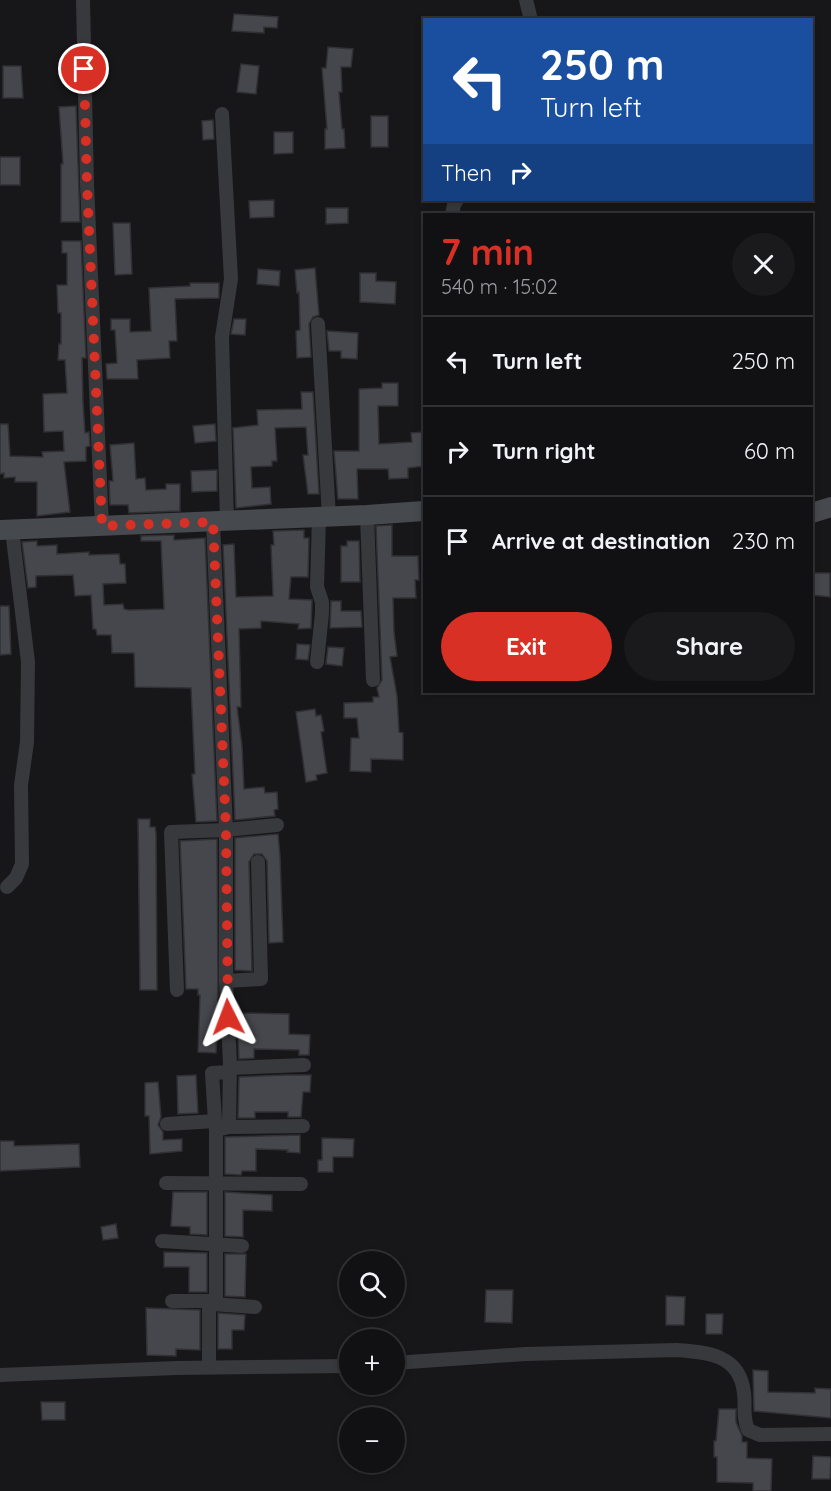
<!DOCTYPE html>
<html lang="en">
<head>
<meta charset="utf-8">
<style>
	:root { --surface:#111113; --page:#1a1a1c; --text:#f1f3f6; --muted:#9c9da0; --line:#303133; --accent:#d93025 }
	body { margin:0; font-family:Quicksand,sans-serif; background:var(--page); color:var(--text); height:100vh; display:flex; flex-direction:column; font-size:22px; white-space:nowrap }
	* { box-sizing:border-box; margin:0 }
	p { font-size:20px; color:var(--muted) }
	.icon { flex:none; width:33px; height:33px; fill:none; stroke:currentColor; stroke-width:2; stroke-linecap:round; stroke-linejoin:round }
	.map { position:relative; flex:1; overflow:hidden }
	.side { position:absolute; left:423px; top:213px; width:390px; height:480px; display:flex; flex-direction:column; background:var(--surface); border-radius:0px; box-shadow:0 3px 9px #0003,0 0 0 2px var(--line) }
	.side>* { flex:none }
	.hud { position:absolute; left:423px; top:18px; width:390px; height:183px; border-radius:0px; box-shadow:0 3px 9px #0003,0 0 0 2px var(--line); background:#1a4fa0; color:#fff; overflow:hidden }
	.tools { position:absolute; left:339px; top:1251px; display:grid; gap:12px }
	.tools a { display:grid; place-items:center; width:66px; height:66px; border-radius:50%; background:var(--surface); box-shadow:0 3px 9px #0003,0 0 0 2px var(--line); font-size:30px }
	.pin { position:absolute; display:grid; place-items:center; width:51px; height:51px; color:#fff; margin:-26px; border:3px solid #fff; border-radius:50%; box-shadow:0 2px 6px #0007 }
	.me { position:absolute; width:66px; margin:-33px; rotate:357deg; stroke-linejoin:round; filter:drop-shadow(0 0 4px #0008) }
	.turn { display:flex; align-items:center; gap:21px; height:126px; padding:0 18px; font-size:27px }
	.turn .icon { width:78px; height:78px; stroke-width:2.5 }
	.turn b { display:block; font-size:42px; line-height:51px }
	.then { display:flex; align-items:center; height:57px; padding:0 18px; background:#0003; gap:12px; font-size:22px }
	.round { display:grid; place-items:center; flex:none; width:63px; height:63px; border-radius:32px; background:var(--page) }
	.head { display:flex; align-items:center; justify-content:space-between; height:102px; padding:0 18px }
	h1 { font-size:36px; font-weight:700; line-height:45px; color:var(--accent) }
	.cta { display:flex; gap:12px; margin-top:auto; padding:12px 18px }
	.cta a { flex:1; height:69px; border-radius:36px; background:var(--accent); color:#fff; font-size:24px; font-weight:700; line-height:69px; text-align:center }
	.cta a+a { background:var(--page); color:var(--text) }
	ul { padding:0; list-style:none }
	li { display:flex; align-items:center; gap:18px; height:90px; padding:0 18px; border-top:2px solid var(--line) }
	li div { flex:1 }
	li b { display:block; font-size:22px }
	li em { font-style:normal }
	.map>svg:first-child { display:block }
</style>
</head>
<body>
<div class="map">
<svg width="831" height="1491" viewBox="0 0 831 1491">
	<rect width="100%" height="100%" fill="#171719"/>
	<g fill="#46474c" stroke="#313135" stroke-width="1.5">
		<polygon points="234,14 278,17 277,28 264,27 264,33 232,31"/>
		<polygon points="328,47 353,49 351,67 341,67 342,92 339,92 342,129 344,129 345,148 325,149 325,129 327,129 322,68 326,68"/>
		<polygon points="241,64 259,66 256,94 237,92"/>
		<polygon points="3,66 21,66 23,98 3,98"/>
		<polygon points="76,106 80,222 61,222 61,164 63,164 59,107"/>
		<rect x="371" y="116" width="17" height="31"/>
		<polygon points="213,120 214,139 203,140 202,121"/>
		<polygon points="274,132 293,132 293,153 274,154"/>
		<rect x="0" y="157" width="20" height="28"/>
		<polygon points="274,200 274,217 250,218 249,201"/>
		<polygon points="326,208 348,208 348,223 326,224"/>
		<polygon points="113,223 130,223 132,274 115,275"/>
		<polygon points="62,241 81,241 86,358 82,358 83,403 85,433 89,432 90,446 86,447 86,461 64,462 70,512 37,516 37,482 15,482 15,477 4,478 4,473 0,474 0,424 8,424 10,456 43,457 42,452 64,451 63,431 44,432 43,394 67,393 65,360 58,360 59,344 61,344 61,313 58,313 57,285 67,285 67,253 62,253"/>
		<polygon points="315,268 319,315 313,317 309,324 311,357 297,358 296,331 300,330 299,292 297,293 295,270"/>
		<polygon points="258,269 280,271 279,286 257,284"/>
		<polygon points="360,273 376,273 376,281 396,282 395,304 360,302"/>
		<polygon points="190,283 219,283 219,298 175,299 177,341 169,341 170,358 137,360 138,379 107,379 106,364 117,363 115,330 111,330 111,319 130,319 130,332 151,331 149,288 190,286"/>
		<polygon points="234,319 246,319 245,335 231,334"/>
		<polygon points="327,331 358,333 357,359 341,358 341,351 329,351"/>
		<polygon points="382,383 398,383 398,406 378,406 379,444 412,442 411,433 424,432 424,466 408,468 408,478 389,479 388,469 357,469 358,499 338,499 334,451 359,451 359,389 382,388"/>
		<polygon points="301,392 313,392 319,494 308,494 303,455 308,455 306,427 275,428 277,461 272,461 272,466 251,467 252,488 270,487 271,504 236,508 233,428 258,425 257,410 302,409"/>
		<polygon points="215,424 216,441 195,443 193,426"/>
		<polygon points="134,443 136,479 145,478 146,490 166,489 166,484 180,484 180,511 129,513 128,505 110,505 109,481 113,481 110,445"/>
		<polygon points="217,470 217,491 192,492 191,471"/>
		<polygon points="392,525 392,556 418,556 419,580 415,580 416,598 393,598 394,632 397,656 390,657 397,696 399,732 403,733 403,760 371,759 371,772 350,771 351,738 359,738 357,718 344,718 344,703 373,702 373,697 379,697 377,688 382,680 376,526"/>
		<polygon points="304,530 304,538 309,538 308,577 291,577 289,599 312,600 311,628 298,629 299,624 261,621 261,628 239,629 241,707 237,707 242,746 244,789 264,787 265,793 277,792 278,809 274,810 275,816 235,820 223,545 234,544 236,597 273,596 271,545 274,545 273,531"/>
		<polygon points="174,535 174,540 205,538 217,821 196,822 192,774 195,774 191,688 135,687 134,653 112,653 111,635 97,635 96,629 93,629 91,595 75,596 73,575 36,576 36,587 28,588 22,542 37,541 37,546 57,545 57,554 89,552 89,555 119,554 120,564 125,564 126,583 103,584 104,605 123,604 124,609 128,610 164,609 161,541 141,541 141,536"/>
		<polygon points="347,541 359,541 360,582 341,582 341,546 347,546"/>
		<polygon points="812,573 830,573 830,597 812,595"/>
		<polygon points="331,601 341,601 341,611 361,611 362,627 330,628"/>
		<polygon points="0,606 9,606 11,654 0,655"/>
		<polygon points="297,644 310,645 308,660 296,659"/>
		<polygon points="328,647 344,648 342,666 326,664"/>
		<polygon points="315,709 316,716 321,715 324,731 321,732 327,773 316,775 317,780 306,782 296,712"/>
		<polygon points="138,819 150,819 150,827 155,827 156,833 157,990 140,990"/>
		<polygon points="278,834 280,856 283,942 269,943 267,861 262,854 254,854 249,862 252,971 235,970 235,838"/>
		<polygon points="217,839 218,997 216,1053 198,1052 200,995 198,995 198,989 186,989 180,841"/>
		<polygon points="237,1013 289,1014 289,1034 310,1035 309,1055 299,1055 299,1050 254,1049 254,1058 239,1059"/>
		<polygon points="196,1075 198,1113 178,1114 177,1076"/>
		<polygon points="286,1075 311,1075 310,1092 303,1092 301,1117 288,1117 288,1112 255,1112 255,1118 238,1118 239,1077"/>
		<polygon points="158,1082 161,1117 158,1125 163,1132 163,1140 182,1139 182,1151 150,1154 149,1116 145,1116 145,1083"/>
		<polygon points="300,1135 300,1153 287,1152 288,1150 256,1149 256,1171 242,1171 241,1175 225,1174 225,1137"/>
		<polygon points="322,1138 354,1139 353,1157 333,1157 333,1172 318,1172 318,1160 322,1160"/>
		<polygon points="0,1141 14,1141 14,1146 79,1144 80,1167 0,1171"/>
		<polygon points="173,1192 207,1192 207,1235 190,1234 190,1227 171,1226"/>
		<polygon points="225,1192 272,1195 272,1211 243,1210 243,1237 225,1236"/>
		<polygon points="116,1224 118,1238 103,1240 101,1227"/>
		<polygon points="164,1252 207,1253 207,1292 189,1292 189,1267 164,1267"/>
		<polygon points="225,1254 246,1254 245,1297 225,1296"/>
		<polygon points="486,1290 513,1290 512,1323 485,1322"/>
		<polygon points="666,1296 685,1297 684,1325 666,1325"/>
		<polygon points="146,1308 200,1310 200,1350 176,1349 176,1356 147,1355"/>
		<polygon points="218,1313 245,1315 244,1330 232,1330 232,1349 218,1349"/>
		<polygon points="706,1314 723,1314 722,1334 706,1334"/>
		<polygon points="753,1370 768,1371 768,1392 815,1393 815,1388 831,1389 831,1418 754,1411"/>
		<polygon points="41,1402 65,1402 65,1420 42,1420"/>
		<polygon points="719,1409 736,1409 736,1422 742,1436 742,1442 747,1442 747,1458 772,1459 771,1491 753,1491 753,1483 717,1482 717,1457 714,1457 714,1441 716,1441"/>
		<polygon points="813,1456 831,1457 830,1479 812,1479"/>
	</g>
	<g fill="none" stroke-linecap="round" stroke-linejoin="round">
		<g stroke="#38393d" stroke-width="14">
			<polyline points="83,0 87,184 102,526"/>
			<polyline points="526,0 531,20"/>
			<polyline points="222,114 231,279 222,337 227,521"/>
			<polyline points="452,214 454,205 457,200"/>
			<polyline points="318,324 329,517"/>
			<polyline points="367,515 373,680"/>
			<polyline points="317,662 322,613 322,602 317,587 319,517"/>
			<polyline points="7,887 16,878 22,864 21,785 27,742 28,662 12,530"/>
			<polyline points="226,981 261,979 258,862"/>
			<polyline points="177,990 171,832 226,830 277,825"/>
			<polyline points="230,1068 304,1065"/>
			<polyline points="215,1121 212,1073 230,1072"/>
			<polyline points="167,1124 215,1121 216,1128"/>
			<polyline points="229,1127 303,1126"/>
			<polyline points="166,1183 301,1184"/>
			<polyline points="162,1241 242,1246"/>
			<polyline points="172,1301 214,1301"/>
			<polyline points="212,1304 255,1307"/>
			<path d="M394,1363l132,-9 150,-4c32,2 64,5 68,43 2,15 -2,22 4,37l12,5 71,-1"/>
			<polyline points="209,1367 209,1309 216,1298 216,1130 229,1127 230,1064 226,981 226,830 213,522"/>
			<polyline points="0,1375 176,1368 350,1366"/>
		</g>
		<g stroke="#46494d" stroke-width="20">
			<polyline points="812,513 831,507"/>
			<polyline points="0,530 367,515 424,511"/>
		</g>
	</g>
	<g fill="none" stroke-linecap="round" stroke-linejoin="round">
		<polyline stroke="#d93025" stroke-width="10" stroke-dasharray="0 18" points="84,69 87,184 102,526 213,522 226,830 228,1017"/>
	</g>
</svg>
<div class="tools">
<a><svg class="icon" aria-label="search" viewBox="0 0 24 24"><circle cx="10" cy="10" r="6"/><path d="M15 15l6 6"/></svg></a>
<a>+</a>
<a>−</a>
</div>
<div class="pin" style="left:84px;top:69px;background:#d93025"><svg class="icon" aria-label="arrive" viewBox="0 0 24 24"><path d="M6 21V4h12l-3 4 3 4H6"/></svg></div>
<svg class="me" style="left:228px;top:1017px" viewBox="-20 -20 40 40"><path d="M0-17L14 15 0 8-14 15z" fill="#d93025" stroke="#fff" stroke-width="4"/></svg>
<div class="hud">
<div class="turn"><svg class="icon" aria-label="left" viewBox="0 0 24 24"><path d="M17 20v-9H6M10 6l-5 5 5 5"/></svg><div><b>250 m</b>Turn left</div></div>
<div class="then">Then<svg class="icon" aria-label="right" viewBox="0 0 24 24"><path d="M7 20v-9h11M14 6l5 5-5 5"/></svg></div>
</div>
<section class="side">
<div class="head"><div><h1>7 min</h1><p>540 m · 15:02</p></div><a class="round"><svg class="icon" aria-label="close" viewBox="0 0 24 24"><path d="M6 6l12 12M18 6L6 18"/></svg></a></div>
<ul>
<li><svg class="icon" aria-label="left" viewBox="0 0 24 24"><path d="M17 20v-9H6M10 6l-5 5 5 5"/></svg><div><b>Turn left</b></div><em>250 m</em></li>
<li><svg class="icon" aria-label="right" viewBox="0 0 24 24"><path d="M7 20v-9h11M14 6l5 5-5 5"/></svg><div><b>Turn right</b></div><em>60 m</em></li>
<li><svg class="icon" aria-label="arrive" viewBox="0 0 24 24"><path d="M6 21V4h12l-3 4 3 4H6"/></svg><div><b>Arrive at destination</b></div><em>230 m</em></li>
</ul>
<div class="cta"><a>Exit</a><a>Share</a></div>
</section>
</div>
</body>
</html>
